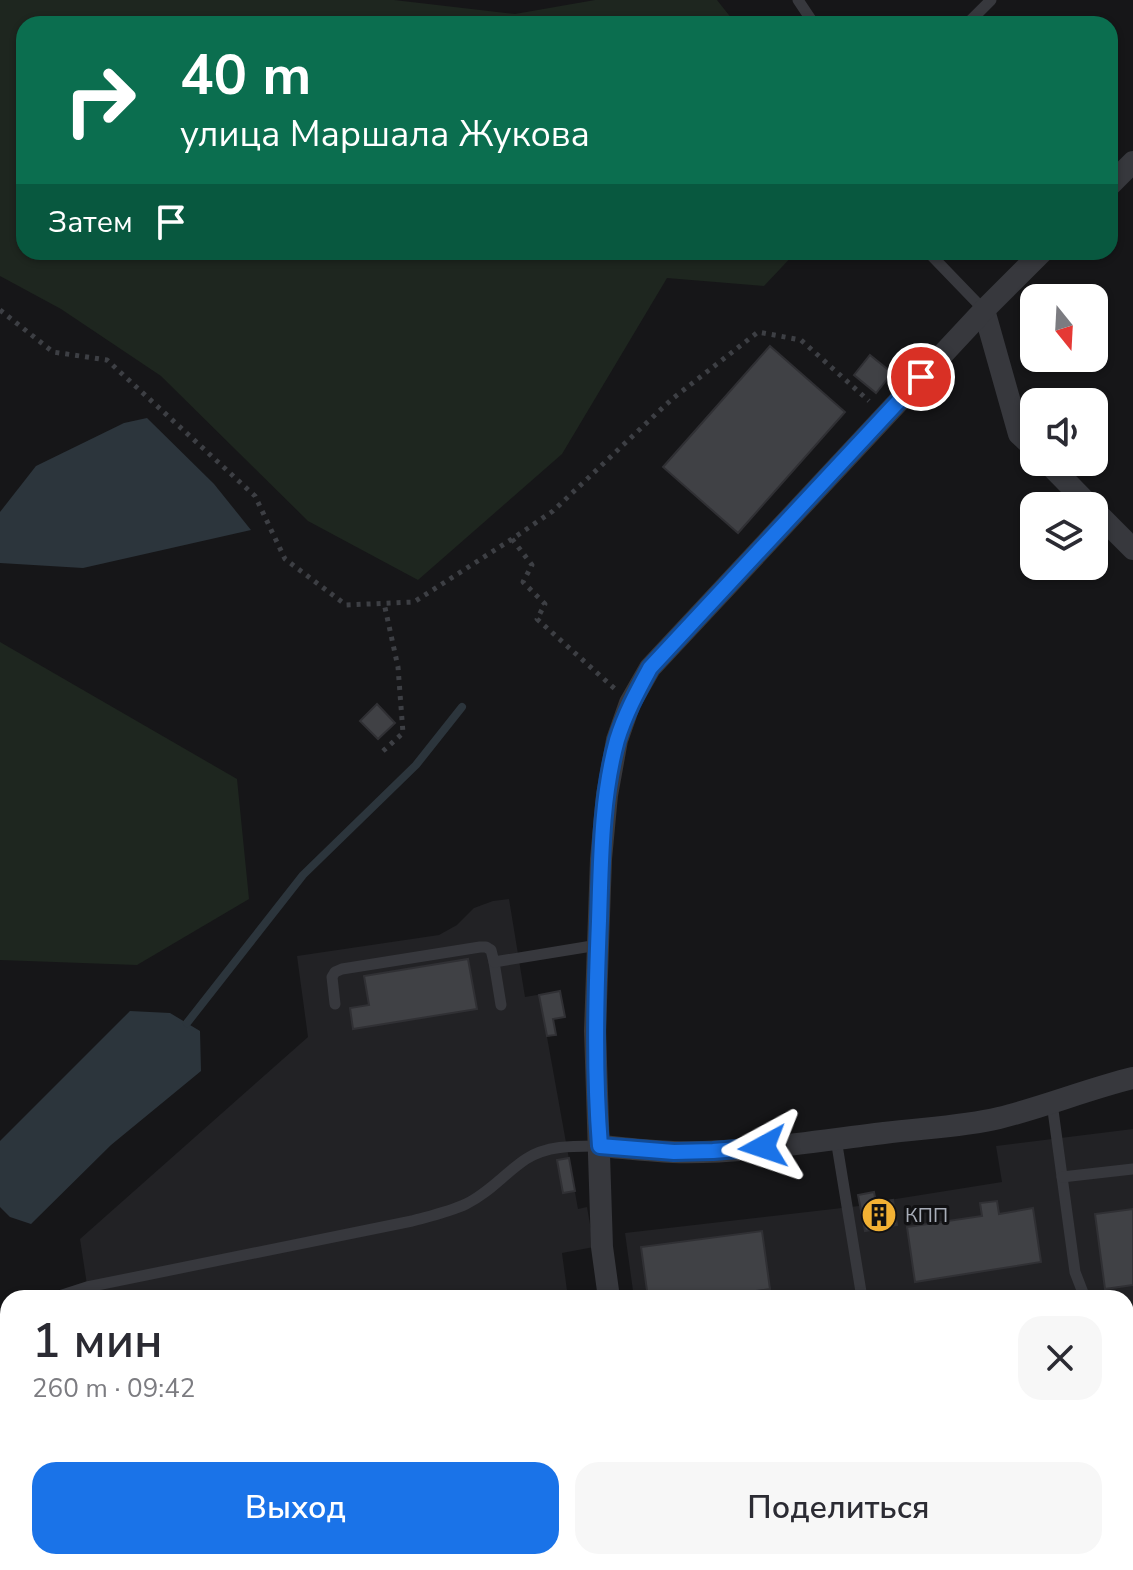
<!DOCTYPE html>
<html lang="ru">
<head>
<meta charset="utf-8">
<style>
	:root { --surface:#fff; --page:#f7f7f7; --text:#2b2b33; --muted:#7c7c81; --accent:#1a73e8 }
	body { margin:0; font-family:"Nunito Sans",sans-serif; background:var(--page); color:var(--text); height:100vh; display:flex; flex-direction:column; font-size:30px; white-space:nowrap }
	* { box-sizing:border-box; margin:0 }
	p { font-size:26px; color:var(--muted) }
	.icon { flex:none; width:44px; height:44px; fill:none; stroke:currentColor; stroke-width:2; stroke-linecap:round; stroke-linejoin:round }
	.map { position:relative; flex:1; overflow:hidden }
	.side { position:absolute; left:0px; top:1290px; width:1134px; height:280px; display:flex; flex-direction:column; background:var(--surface); border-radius:24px 24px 0 0; box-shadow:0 2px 6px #0004 }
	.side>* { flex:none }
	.guide { position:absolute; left:16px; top:16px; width:1102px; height:244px; border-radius:24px; box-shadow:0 2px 6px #0004; background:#0b6e4f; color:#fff; overflow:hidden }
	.needle { width:52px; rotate:162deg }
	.tools { position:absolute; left:1020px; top:284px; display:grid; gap:16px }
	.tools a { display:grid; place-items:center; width:88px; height:88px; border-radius:16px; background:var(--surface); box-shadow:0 2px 6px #0004; font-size:40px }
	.pin { position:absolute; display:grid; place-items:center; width:68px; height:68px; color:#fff; margin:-34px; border:4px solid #fff; border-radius:50%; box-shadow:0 2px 8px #0007 }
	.me { position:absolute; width:88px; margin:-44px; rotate:265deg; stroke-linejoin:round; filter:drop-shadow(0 0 6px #0008) }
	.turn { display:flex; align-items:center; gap:28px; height:168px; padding:0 32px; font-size:36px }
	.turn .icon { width:104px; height:104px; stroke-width:2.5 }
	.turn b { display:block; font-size:56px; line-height:68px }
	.then { display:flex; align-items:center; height:76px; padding:0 32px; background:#0003; gap:16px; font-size:30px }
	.round { display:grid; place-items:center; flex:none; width:84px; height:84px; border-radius:24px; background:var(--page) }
	.summary { display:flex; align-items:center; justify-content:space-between; height:136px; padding:0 32px }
	h1 { font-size:48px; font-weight:600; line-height:60px }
	.action { display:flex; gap:16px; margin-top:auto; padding:16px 32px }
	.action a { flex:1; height:92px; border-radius:24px; background:var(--accent); color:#fff; font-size:32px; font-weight:600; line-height:92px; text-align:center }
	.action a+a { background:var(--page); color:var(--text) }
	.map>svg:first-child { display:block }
</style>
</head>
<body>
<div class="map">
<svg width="1133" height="1570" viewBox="0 0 1133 1570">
	<rect width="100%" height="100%" fill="#161618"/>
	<g fill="#222225">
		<polygon points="509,899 525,997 560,991 565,1017 553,1019 556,1035 547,1037 578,1209 587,1207 594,1247 562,1253 568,1298 89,1298 80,1239 308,1037 297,956 439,935 457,925 474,908 493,901"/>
		<polygon points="1133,1129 1133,1570 671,1570 670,1562 1126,1562 1126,1298 634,1298 625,1233 859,1206 858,1195 874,1192 877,1202 1002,1182 996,1146"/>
		<polygon points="127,1562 608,1562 609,1570 128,1570"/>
	</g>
	<g fill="#1e261f">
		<polygon points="0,0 394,0 515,14 595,0 717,0 736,24 24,24 24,252 796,252 764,286 667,278 562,454 418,580 308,521 161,376 61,309 0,276"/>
		<polygon points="0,642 237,779 249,899 137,965 0,960"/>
	</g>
	<g fill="#2c353c">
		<polygon points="147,418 214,484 251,530 83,568 0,563 0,512 36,466 124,423"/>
		<polygon points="130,1011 170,1013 200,1031 201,1071 111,1145 31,1224 10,1217 0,1207 0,1141"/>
	</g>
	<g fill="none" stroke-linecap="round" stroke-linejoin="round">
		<polyline stroke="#2c353c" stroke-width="8" points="187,1023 303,875 416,765 462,707"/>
	</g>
	<g fill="#404145" stroke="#303034" stroke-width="2">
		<polygon points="770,346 845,412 738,533 663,467"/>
		<polygon points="870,355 892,373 876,393 854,375"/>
		<polygon points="377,704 395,723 378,739 360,721"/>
		<polygon points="468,959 477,1009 353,1029 350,1008 369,1005 364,976"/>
		<polygon points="560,991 565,1017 553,1019 556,1035 547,1036 539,995"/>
		<polygon points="569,1158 575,1191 563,1193 557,1160"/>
		<polygon points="874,1192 876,1203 893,1200 897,1225 865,1231 858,1195"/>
		<polygon points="997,1201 999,1214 1033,1208 1041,1262 915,1282 907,1227 982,1216 980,1203"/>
		<polygon points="1133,1209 1133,1285 1105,1289 1095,1214"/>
		<polygon points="762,1231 770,1289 709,1298 648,1298 641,1247"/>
		<polygon points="273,1562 328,1562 329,1570 275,1570"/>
		<polygon points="371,1562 519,1562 520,1570 372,1570"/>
	</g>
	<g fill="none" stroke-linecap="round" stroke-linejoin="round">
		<g stroke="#3d3f44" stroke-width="5" stroke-dasharray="4 6" stroke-linecap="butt">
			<polyline points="0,310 53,352 107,360 255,496 285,559 346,605 414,602 512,539 553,511 672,399 758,332 801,340 869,401"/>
			<polyline points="512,539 532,565 523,582 545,604 537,619 615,689"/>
			<polyline points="383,751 403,733 398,667 384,603"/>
		</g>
		<g stroke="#37383d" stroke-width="11">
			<polyline points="798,0 814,24"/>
			<polyline points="967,24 991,0"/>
			<polyline points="928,252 984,310"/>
			<polyline points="494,962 501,1005"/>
			<polyline points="335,1004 332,977 335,972 342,969 480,947 486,947 491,950 494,962 598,945"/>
			<polyline points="1052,1103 1075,1272 1085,1298"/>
			<polyline points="836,1139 862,1298"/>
			<polyline points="1062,1177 1133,1169"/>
			<path d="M53,1298l34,-11 325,-66c18,-5 37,-9 54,-17 23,-11 39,-31 60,-45 22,-14 49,-13 74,-13"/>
			<polyline points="0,1336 8,1327"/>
			<polyline points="1126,1339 1133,1340"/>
			<polyline points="1126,1560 1133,1567"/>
		</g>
		<g stroke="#37383d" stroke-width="22">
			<polyline points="1110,185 1133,162"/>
			<polyline points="984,310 1019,434 1034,448"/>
			<polyline points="1047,462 1090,506"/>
			<polyline points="1094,510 1133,549"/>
			<path d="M600,1146c24,2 48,5 73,6 68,2 143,-11 211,-19 38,-5 78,-6 115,-15 45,-11 89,-29 134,-40"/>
			<polyline points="609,1298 602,1247 595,1031 601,859 607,795 617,740 630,703 650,668 984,310 1042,252"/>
			<polyline points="642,1562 643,1570"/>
		</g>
		<defs>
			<polyline id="rail" points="816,1562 831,1570"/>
		</defs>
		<use href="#rail" stroke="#4a4c52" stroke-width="9"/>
		<use href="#rail" stroke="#111113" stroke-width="6" stroke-dasharray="18" stroke-linecap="butt"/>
	</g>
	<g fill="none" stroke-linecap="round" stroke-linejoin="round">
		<defs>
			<path id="route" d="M763,1147l-50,4 -39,1 -74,-6c-6,-75 -4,-150 -1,-225 2,-60 2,-123 18,-181 8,-26 20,-48 33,-72l271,-291"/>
		</defs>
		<use href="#route" stroke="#114b97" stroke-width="20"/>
		<use href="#route" stroke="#1a73e8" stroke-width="14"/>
	</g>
	<defs>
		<symbol id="building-disc" viewBox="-11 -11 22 22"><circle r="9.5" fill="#f2b134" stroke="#111113"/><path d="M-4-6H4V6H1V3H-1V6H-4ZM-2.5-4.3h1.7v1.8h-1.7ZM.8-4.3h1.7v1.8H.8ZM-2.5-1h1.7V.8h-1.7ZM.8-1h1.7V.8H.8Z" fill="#111"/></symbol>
	</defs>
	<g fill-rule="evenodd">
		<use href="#building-disc" x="859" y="1195" width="40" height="40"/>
	</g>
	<g text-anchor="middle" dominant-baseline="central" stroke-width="6" stroke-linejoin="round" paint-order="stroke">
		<g font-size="20" fill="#a8adb8" stroke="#111113" text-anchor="start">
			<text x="905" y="1215">КПП</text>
		</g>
	</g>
</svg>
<div class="tools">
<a><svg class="needle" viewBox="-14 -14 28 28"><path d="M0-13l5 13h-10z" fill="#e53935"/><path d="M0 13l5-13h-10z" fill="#7c7c81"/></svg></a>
<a><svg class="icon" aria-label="sound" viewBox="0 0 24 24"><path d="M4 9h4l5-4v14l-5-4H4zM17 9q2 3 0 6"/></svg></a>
<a><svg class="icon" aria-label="layers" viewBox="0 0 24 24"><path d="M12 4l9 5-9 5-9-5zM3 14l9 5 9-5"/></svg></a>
</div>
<div class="pin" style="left:921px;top:377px;background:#d93025"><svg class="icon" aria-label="arrive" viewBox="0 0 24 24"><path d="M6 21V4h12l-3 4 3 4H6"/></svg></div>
<svg class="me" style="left:763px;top:1147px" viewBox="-20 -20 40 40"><path d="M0-17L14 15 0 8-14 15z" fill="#1a73e8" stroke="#fff" stroke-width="4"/></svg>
<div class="guide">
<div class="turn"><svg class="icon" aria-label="right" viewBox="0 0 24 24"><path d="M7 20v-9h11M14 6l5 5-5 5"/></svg><div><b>40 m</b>улица Маршала Жукова</div></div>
<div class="then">Затем<svg class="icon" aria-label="arrive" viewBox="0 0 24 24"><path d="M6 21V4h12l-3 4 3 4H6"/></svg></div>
</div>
<section class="side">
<div class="summary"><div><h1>1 мин</h1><p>260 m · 09:42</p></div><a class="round"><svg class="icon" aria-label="close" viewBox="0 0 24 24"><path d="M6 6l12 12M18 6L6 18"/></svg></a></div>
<div class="action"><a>Выход</a><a>Поделиться</a></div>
</section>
</div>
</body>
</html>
